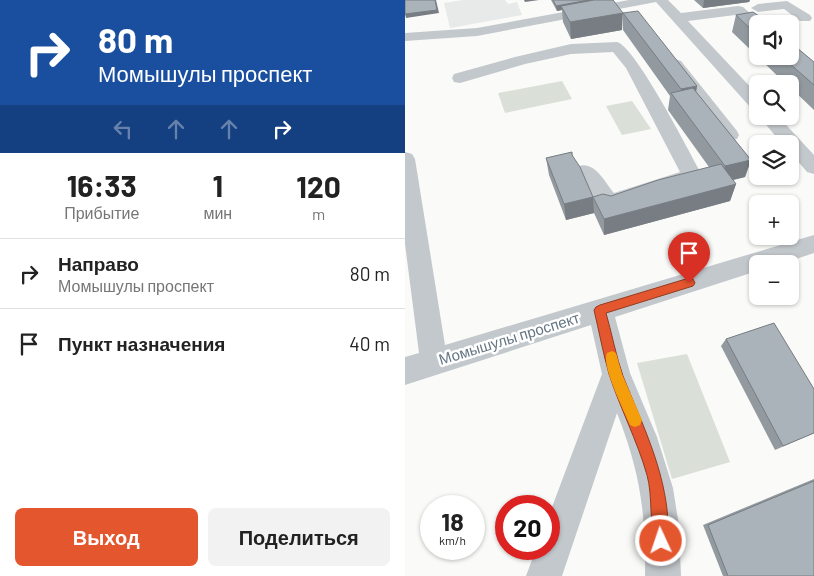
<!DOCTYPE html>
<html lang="ru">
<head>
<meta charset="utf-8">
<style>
	:root { --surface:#fff; --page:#f2f2f2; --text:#222; --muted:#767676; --line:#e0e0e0; --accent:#e4572e }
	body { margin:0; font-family:Barlow,sans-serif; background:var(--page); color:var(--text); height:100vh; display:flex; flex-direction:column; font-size:19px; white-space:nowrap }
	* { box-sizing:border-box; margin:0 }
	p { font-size:16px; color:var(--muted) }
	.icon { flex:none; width:28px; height:28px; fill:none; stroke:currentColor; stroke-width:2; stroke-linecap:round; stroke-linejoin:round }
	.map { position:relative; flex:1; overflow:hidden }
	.panel { display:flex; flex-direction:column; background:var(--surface); width:405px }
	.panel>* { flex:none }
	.guide { background:#1a4fa0; color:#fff; overflow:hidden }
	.tools { position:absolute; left:344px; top:15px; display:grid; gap:10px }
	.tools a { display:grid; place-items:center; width:50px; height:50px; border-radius:8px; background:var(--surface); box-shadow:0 1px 4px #0004; font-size:25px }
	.speed { position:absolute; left:15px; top:495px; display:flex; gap:10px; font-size:25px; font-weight:700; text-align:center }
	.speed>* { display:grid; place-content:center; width:65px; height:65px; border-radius:50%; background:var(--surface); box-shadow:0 1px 4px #0004; line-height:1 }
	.speed small { font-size:12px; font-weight:400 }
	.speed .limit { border:8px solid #d22; background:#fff; color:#111 }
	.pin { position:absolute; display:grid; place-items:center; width:42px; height:42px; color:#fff; margin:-51px -21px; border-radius:50% 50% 50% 0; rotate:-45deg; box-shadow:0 0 5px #0007 }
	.pin .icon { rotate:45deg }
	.me { position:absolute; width:55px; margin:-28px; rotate:357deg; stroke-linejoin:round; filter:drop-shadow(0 0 4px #0008) }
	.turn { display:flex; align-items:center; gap:18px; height:105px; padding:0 15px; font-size:22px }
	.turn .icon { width:65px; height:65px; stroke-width:2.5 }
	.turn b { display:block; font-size:35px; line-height:42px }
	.lanes { display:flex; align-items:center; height:48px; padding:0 15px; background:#0003; justify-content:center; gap:25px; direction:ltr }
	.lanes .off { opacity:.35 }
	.eta { display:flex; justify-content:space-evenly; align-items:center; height:85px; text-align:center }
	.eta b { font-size:30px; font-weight:700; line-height:35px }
	.button { display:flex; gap:10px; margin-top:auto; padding:10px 15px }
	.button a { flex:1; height:58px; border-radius:8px; background:var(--accent); color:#fff; font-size:20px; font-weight:700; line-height:58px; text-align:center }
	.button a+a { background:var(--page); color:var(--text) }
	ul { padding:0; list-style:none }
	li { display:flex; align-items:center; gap:15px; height:70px; padding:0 15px; border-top:1px solid var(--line) }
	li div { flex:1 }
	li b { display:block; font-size:19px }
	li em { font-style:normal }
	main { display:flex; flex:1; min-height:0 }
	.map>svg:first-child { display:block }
</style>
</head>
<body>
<main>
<section class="panel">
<div class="guide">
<div class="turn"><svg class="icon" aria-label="right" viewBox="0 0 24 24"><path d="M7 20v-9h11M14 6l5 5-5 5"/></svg><div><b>80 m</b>Момышулы проспект</div></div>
<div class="lanes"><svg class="icon off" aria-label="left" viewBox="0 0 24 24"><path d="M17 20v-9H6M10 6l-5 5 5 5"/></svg><svg class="icon off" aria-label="ahead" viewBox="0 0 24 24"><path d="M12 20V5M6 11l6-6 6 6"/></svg><svg class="icon off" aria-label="ahead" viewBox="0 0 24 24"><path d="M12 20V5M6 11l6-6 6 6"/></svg><svg class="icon" aria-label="right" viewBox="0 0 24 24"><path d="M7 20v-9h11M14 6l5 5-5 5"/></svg></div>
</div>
<div class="eta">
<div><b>16:33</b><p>Прибытие</p></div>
<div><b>1</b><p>мин</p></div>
<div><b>120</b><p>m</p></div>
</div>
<ul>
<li><svg class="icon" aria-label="right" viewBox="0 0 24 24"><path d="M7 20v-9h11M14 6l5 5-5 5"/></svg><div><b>Направо</b><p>Момышулы проспект</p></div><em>80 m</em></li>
<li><svg class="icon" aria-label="arrive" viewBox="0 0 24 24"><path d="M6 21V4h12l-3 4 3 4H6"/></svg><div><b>Пункт назначения</b></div><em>40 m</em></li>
</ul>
<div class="button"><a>Выход</a><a>Поделиться</a></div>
</section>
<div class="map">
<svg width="409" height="576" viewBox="0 0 409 576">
	<rect width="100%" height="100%" fill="#fafaf8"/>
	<polygon fill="#e8e9e9" points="58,0 100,0 103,4 112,2 117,15 45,28 39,3"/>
	<g fill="#dadfd7">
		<polygon points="157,81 167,99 100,113 93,93"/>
		<polygon points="227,101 246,129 217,135 201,106"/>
		<polygon points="282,354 325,462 267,479 232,363"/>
	</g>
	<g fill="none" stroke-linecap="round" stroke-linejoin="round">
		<g fill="#c3c8cc" fill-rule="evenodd">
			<polygon points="224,0 263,0 276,13 333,6 338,7 357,24 352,24 352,31 347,30 330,15 283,21 352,94 352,109 346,108 251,2 72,36 0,41 0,33 72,28"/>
			<polygon points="382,1 405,15 407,18 405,21 395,21 379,9 353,12 346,8 353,4"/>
			<path d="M212,42c19,5 72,110 85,133l-3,5 -89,30 -8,-2 -24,-32 -3,-5 3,-5c17,-5 26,15 36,27l66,-21 -54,-104 -13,-16 -42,2 -46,10 -65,19 -6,-1 -2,-4 2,-4 61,-17 56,-13z"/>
			<polygon points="270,59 276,61 332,131 334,135 332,139 325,141 318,139 262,64 264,61"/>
			<polygon points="354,116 373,116 409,155 409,174 402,172 385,152 385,144 377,144"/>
			<path d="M0,152l7,2 3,5 30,186 369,-110v18l-33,11h-24v7l-142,46 15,56 27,64 16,51 6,38 2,50h-36c1,-64 -5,-104 -28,-163l-55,163h-36l10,-27h13v-34l53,-141 -11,-49 -186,60v-28l14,-4 -14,-109z"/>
		</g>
	</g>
	<g fill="#929a9f">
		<polygon points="146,0 208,0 217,30 166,39 158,22 157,10 152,11"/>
		<polygon points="289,0 345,0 344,2 298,8"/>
		<polygon points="218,13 292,86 291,92 346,160 340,177 328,180 331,184 325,201 199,235 189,213 161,220 144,175 141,158 167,152 168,157 188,197 206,196 304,167 263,110 265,96 218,30"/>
		<polygon points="331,15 352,24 352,56 385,56 409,62 409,110 385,87 385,84 381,84 327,32"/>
		<polygon points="321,339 409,433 370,450 316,346"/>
		<polygon points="409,479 409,576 318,576 298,525"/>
	</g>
	<g fill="#777d82">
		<polygon points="31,0 34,13 1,18 0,14"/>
		<polygon points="119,0 134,0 120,2"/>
		<polygon points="184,0 200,0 156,6 157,10 152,11 151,6"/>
		<polygon points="299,0 345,0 344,2 298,8"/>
		<polygon points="218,13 217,30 166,39 165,22"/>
		<polygon points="292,86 289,103 274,103 276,89"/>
		<polygon points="346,160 340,177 315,183 320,166"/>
		<polygon points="331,184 325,201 199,235 199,219"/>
		<polygon points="188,197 189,213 161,220 159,204"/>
	</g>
	<g fill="#aab3b9" stroke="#777d82">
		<polygon points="0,0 30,0 32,10 0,14"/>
		<polygon points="148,0 184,0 151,6"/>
		<polygon points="189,0 208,0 218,13 165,22 156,6"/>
		<polygon points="233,11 292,86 276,89 218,13"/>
		<polygon points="348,12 354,16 364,24 352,24 352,35 331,15"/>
		<polygon points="385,42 409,62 409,85 376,56 385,56"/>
		<polygon points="288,88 346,160 320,166 266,93"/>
		<polygon points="167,152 167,155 175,167 188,197 159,204 141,158"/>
		<polygon points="316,164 331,184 199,219 188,197 198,194 206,196 253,180"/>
		<polygon points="369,323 409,389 409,433 378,446 321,339"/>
		<polygon points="409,481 409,576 323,576 303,525"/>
	</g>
	<path fill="#e4572e" stroke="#94391e" d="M284,278l4,1 2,4 -2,3 -87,27c6,21 10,43 17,63 19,48 42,93 45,145 1,9 3,17 -1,26l-6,2 -5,-2c-7,-18 -3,-51 -9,-72 -10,-35 -27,-67 -38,-101 -6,-21 -10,-43 -15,-64l2,-3 4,-2z"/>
	<path fill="#f59e0b" d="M207,351l4,2 6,21 20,46 -2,5 -5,2 -5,-2c-6,-15 -29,-59 -23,-72z"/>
	<g text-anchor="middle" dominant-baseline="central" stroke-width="5" stroke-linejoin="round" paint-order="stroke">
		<g font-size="15" fill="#657683" stroke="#fff">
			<text transform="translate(104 338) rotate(-17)">Момышулы проспект</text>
		</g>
	</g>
</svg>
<div class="tools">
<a><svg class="icon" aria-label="sound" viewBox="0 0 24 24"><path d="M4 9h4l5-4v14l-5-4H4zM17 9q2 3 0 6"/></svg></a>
<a><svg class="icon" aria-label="search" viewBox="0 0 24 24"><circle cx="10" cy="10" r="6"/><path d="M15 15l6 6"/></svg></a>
<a><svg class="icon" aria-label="layers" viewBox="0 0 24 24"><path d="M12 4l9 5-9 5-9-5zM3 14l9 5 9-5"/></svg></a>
<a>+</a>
<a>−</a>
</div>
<div class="speed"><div>18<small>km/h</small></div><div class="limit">20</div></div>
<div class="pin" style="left:284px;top:283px;background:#d93025"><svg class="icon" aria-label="arrive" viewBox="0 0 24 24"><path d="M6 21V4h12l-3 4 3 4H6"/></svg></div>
<svg class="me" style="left:256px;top:541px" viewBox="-20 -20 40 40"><circle r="17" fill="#e4572e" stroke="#fff" stroke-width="3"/><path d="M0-11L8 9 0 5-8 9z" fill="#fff"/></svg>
</div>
</main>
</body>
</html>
